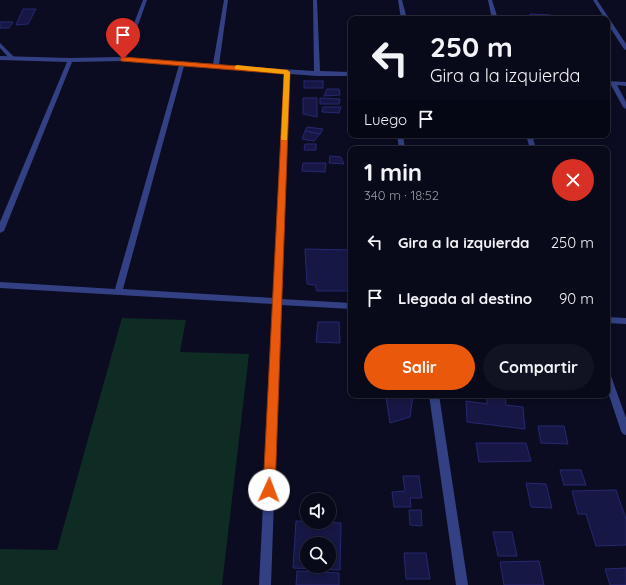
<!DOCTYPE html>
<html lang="es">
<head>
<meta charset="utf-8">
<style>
	:root { --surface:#080919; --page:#111222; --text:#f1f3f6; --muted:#989aa2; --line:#292a38; --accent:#ea580c }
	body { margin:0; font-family:Quicksand,sans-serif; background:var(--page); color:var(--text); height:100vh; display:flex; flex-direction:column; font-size:15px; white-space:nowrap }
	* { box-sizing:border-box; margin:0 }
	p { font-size:13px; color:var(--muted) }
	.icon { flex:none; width:22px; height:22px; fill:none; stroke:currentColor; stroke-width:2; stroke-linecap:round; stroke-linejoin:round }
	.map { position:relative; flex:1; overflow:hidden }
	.sheet { position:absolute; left:348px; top:146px; width:262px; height:252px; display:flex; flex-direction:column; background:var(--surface); border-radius:8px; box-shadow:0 2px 6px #0003,0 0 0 1px var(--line) }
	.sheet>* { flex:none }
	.hud { position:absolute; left:348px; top:16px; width:262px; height:122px; border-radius:8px; box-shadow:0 2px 6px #0003,0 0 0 1px var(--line); background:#080919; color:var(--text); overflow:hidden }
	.fabs { position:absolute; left:300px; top:493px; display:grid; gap:8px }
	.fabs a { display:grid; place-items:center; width:36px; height:36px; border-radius:50%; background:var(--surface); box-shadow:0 2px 6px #0003,0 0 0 1px var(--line); font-size:20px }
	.pin { position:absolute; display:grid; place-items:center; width:34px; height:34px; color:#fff; margin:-41px -17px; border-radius:50% 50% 50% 0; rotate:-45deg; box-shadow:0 0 4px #0007 }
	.pin .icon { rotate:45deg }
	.me { position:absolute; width:44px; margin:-22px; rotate:2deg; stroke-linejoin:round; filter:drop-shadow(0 0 3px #0008) }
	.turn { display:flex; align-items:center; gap:14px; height:84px; padding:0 16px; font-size:18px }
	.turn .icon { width:52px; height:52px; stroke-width:2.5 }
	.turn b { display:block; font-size:28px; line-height:34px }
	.then { display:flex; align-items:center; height:38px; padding:0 16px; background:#0003; gap:8px; font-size:15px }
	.round { display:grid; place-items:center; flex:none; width:42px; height:42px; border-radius:21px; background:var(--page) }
	.headline { display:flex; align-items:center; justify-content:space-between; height:68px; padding:0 16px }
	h1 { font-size:24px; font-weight:800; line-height:30px }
	.cta { display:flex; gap:8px; margin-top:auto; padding:8px 16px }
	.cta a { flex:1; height:46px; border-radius:24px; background:var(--accent); color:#fff; font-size:16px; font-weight:800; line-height:46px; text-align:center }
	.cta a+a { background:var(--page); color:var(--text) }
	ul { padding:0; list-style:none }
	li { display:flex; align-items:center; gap:12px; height:56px; padding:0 16px }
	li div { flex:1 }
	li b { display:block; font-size:15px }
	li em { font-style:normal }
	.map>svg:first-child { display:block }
</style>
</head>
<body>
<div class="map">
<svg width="626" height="585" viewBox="0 0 626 585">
	<rect width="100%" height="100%" fill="#0b0c21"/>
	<polygon fill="#0e2c24" points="122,318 186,320 180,352 249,354 222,585 0,585 0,549 57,550"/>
	<g fill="#161744" stroke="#272871" fill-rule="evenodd">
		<polygon points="23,9 36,9 28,24 16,25"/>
		<polygon points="530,14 551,15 552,19 531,19"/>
		<polygon points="0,22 13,22 9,28 0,28"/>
		<rect x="304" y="81" width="19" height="7"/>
		<polygon points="327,89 339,89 340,95 324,96"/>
		<polygon points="303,98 317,98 317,117 303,114"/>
		<polygon points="320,98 340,99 339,104 320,104"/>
		<polygon points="323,107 341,107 339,113 322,112"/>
		<polygon points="307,127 323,129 320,134 305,131"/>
		<polygon points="305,131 320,134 314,141 302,139"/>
		<polygon points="305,144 316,144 316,150 304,150"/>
		<polygon points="330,156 341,157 344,164 329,163"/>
		<polygon points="303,163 326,163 325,172 302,171"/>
		<polygon points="305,249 351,250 351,291 317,291 315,285 307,284"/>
		<polygon points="318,322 339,322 340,343 316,342"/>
		<polygon points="413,395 410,417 390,423 386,397"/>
		<polygon points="487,395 505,395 506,405 523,407 525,429 467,422 466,401 487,404"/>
		<polygon points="538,426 564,426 568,444 541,443"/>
		<polygon points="476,443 526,443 531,461 479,462"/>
		<polygon points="560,470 581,470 586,485 564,485"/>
		<polygon points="403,476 419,476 422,498 410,498 411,507 394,507 392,492 405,491"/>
		<polygon points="526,483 546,484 552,508 531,507"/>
		<polygon points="616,490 626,519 626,545 596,546 586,514 578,514 572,491"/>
		<polygon points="409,510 421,510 422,526 410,525"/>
		<path d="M296,521l45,2 -1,47 -47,-2zM307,544h22v22h-22z"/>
		<polygon points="493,532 512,532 517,556 498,556"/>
		<polygon points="404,553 426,553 430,579 406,579"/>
		<polygon points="539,561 544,585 504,585 500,562"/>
		<polygon points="626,568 626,585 610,585 605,569"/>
		<polygon points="297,571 339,573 339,585 296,585"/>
	</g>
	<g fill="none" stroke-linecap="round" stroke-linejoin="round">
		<polygon fill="#334184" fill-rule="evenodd" points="0,43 14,57 14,59 10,59 0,48"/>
		<g fill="#334184" fill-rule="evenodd">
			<path d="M143,0h4l-21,58 87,6 11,-64h4l-9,65 95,6 -1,-71h4l3,71 31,1v4h-34l-27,-2 -9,225 70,4v6l-70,-4 -10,280h-12l14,-281 -273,-16v-6l115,7 64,-224 -56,-4 -51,1 -68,169 -4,2v-11l67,-160 -67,-2v-4l70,2 51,-1zM184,66l100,7 -11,225 -150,-9z"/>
			<polygon points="398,0 402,0 407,19 401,19"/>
			<polygon points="488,0 492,0 498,19 492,19"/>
			<polygon points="593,0 597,0 626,44 626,50 624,49 607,23 607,19 605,19"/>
			<polygon points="607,81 626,82 626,86 617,85 626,102 626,109 623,107 611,85 607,85"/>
			<polygon points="397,135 403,135 405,149 399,149"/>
			<polygon points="526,135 532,135 536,149 530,149"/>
			<polygon points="607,317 626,318 626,324 607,323"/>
			<polygon points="607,372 610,373 611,376 626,418 626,435 623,434 621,431 607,389"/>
			<polygon points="429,395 439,395 468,585 456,585"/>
		</g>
	</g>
	<polygon fill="#ea580c" stroke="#983908" points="123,57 287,70 290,72 275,490 273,494 269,496 265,494 263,490 284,74 121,61 120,59"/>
	<polygon fill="#f59e0b" points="237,65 287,70 290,72 287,140 282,140 281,139 284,74 235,69 235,66"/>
</svg>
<div class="fabs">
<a><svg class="icon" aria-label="sound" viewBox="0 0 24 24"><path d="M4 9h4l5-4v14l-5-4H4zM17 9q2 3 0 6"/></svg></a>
<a><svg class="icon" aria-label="search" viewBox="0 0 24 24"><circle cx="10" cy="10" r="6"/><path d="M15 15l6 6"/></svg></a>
</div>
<div class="pin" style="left:123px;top:59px;background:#d93025"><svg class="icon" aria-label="arrive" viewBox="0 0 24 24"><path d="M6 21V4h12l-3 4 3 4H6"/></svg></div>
<svg class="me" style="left:269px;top:490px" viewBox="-20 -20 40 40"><circle r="19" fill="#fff"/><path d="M0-13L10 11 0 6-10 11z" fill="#ea580c"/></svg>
<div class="hud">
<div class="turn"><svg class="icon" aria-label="left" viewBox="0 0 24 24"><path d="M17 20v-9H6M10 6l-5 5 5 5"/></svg><div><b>250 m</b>Gira a la izquierda</div></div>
<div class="then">Luego<svg class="icon" aria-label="arrive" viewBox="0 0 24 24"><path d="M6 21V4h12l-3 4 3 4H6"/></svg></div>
</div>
<section class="sheet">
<div class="headline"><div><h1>1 min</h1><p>340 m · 18:52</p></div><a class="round" style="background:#d93025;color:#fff"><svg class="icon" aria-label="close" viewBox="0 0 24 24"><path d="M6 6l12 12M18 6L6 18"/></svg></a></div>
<ul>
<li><svg class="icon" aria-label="left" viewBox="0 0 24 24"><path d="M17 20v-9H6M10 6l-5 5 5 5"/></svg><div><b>Gira a la izquierda</b></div><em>250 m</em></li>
<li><svg class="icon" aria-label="arrive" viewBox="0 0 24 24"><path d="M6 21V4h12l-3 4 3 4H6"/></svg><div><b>Llegada al destino</b></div><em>90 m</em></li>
</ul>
<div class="cta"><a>Salir</a><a>Compartir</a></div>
</section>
</div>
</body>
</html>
